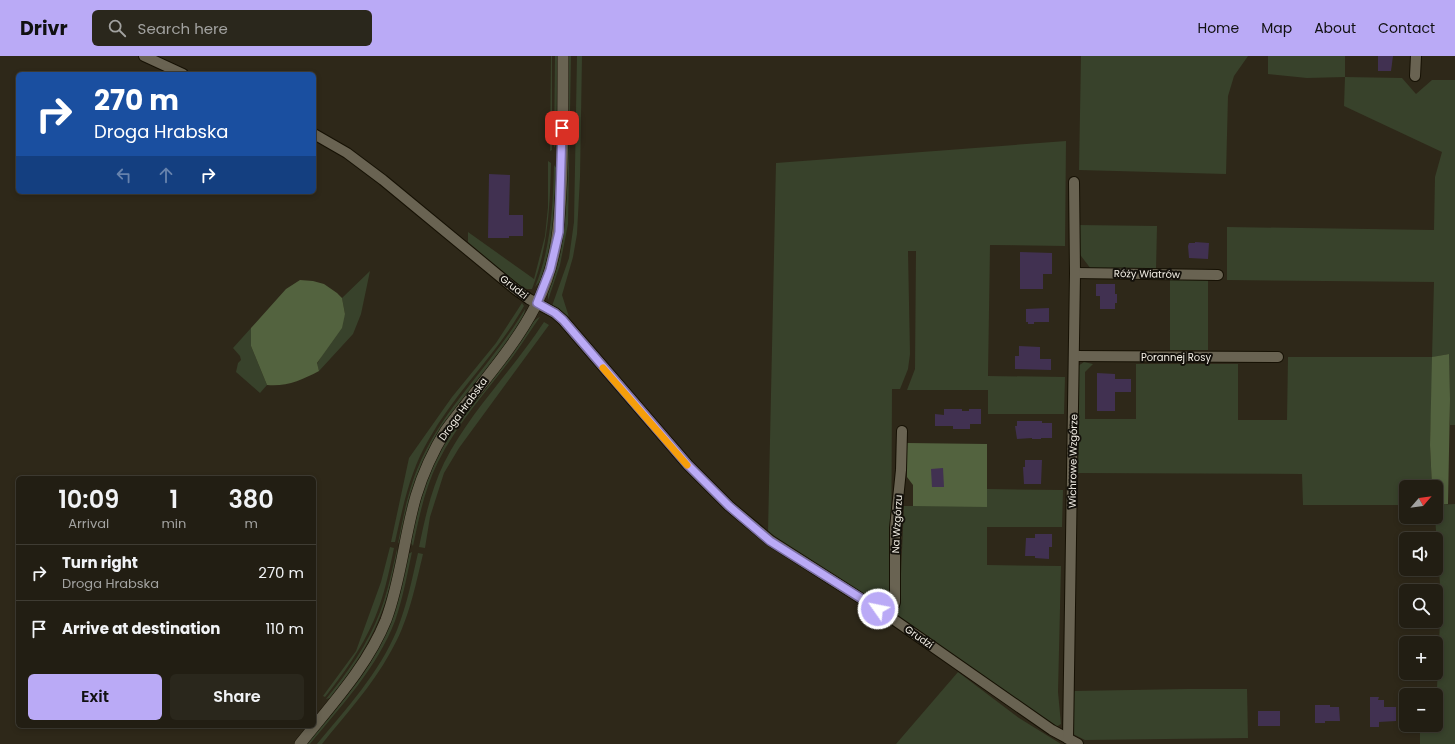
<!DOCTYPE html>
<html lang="en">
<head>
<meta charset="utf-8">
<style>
	:root { --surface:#221e13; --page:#2a271c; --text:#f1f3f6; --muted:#a2a2a0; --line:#3f3c33; --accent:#baaaf6 }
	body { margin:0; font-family:Poppins,sans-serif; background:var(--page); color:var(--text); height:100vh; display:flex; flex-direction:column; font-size:15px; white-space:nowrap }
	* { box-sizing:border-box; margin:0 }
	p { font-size:13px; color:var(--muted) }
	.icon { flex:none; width:22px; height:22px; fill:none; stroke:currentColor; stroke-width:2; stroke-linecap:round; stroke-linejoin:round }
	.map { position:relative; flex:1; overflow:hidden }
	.drawer { position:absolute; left:16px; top:420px; width:300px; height:252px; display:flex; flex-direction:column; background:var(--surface); border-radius:6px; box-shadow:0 2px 6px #0003,0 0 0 1px var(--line) }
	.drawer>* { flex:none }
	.banner { position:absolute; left:16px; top:16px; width:300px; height:122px; border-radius:6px; box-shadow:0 2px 6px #0003,0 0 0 1px var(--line); background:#1a4fa0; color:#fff; overflow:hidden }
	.needle { width:26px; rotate:62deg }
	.controls { position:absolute; left:1399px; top:424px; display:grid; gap:8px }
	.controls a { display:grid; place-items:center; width:44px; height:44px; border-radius:6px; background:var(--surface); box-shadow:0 2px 6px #0003,0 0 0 1px var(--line); font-size:20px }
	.pin { position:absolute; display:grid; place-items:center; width:34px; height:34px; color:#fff; margin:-17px; border-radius:8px; box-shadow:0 2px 6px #0006 }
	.me { position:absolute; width:44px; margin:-22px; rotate:303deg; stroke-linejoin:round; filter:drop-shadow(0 0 3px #0008) }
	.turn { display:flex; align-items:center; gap:14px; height:84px; padding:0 12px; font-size:18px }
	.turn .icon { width:52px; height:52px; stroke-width:2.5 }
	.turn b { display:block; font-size:28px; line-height:34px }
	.lanes { display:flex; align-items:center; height:38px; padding:0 12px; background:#0003; justify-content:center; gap:20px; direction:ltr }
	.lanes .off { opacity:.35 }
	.eta { display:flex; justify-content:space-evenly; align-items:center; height:68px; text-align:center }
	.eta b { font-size:24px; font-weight:600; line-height:28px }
	.cta { display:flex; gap:8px; margin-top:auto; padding:8px 12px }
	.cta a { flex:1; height:46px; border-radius:6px; background:var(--accent); color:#111; font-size:16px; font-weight:600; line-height:46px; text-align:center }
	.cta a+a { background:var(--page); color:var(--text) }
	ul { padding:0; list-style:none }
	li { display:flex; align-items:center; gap:12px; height:56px; padding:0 12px; border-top:1px solid var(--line) }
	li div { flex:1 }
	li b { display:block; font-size:15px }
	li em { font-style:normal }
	header { display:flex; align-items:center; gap:24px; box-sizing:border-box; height:56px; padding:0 20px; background:var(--accent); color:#111 }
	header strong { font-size:19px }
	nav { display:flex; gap:22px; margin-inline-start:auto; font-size:14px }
	.search { width:280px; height:36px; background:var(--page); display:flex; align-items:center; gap:10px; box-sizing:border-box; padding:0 14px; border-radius:6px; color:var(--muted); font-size:15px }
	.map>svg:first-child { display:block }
</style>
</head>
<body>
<header>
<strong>Drivr</strong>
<div class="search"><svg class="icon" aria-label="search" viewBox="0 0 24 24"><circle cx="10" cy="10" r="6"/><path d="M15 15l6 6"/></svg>Search here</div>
<nav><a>Home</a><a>Map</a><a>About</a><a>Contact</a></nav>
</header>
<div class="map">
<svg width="1455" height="688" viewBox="0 0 1455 688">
	<rect width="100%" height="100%" fill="#2e2819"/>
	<g fill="#38422b">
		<polygon points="551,0 552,0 552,94 550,95"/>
		<polygon points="555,0 558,0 557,87 554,92"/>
		<polygon points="568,0 571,0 568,168 560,209 548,244 548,237 555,217 560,198 565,168"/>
		<polygon points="577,0 582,0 580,121 577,178 573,201 562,239 569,261 552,250 569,202 574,166"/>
		<polygon points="1081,0 1248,0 1234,20 1228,40 1226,118 1079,114"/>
		<polygon points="1268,0 1345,0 1345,21 1402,22 1416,38 1432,24 1455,24 1455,369 1450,369 1449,298 1433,301 1430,389 1432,431 1406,431 1406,449 1303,449 1302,418 1075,417 1078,310 1084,306 1093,308 1085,316 1085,363 1136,363 1136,308 1238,308 1238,364 1287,364 1288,301 1432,301 1434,226 1227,224 1227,171 1434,174 1435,121 1442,96 1344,50 1345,21 1307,22 1268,18"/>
		<polygon points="1066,85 1065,190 990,189 988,320 1065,321 1064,358 988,358 988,334 907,334 915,313 916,195 908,195 910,298 908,313 900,333 892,333 891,545 887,554 823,515 768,476 776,107"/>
		<path d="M548,105l3,2c-1,44 -3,85 -19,126h-5l-6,-2 -53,-45v-10l66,47 11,-43 3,-29z"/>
		<path d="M554,109l3,4 -3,50 -4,30 -9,31 -6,7c16,-39 18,-80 19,-122z"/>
		<polygon points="1078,169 1157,170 1156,214 1091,213 1078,196"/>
		<polygon points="370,215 361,258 353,278 319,315 317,308 345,258 342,242"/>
		<polygon points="1170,222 1208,223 1208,294 1170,294"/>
		<path d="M522,247l2,3c-27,48 -68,85 -95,133 -19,32 -26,67 -34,103h-4l18,-84 43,-61 44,-54z"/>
		<path d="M525,253c0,12 -21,37 -28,46 -25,35 -55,66 -73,105 -12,25 -17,53 -23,81l-3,2c6,-31 12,-62 27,-91 26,-52 70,-92 100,-143z"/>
		<path d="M540,261c-9,13 -17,25 -26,38 -26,35 -56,67 -76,107 -13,26 -19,55 -25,84l-2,-3c5,-28 12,-56 24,-81 20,-41 51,-76 79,-112 6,-8 17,-30 26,-33z"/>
		<path d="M544,266l5,3 -90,123 -15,25 -14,44 -5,31 -6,-1c6,-29 12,-57 25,-84 26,-52 69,-93 100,-141z"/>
		<polygon points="251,272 251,290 267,329 260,337 236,316 238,307 241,304 240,300 233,292"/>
		<polygon points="987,433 1063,434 1062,471 987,471 987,509 1061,510 1058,636 1061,668 1056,671 897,561 900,540 904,450 987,450"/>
		<polygon points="1455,448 1455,688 1420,688 1420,669 1436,669 1436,639 1420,639 1420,632 1437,632 1441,542 1435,461 1436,461 1436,449"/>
		<path d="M390,491l4,1c-5,24 -10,49 -20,72 -12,28 -30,53 -49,77l-2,-1 33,-45 25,-69z"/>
		<path d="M397,493l1,3c-12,62 -29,97 -68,146l-4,1c22,-27 42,-55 54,-87 8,-21 12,-42 17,-63z"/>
		<path d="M412,496c-5,23 -9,46 -17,69 -18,47 -54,85 -85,123h-4c29,-35 62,-69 80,-111 12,-25 17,-52 22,-79z"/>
		<path d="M418,497l5,1c-8,34 -15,69 -33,99 -18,33 -45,62 -68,91h-5c30,-36 62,-71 80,-114 10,-25 15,-51 21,-77z"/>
		<polygon points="958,616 1019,662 1061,688 896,688"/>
		<polygon points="1187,633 1247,633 1248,682 1085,684 1073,678 1074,635"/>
	</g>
	<g fill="#53633f">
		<path d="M300,224l13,1 11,3 13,9 5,5 3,16 -3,14 -25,35 2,8c-17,9 -33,16 -52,14l-16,-39v-18l35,-39z"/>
		<polygon points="1449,298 1450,343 1448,448 1436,449 1436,431 1432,431 1430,389 1432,301"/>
		<polygon points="907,387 987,388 987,451 913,450 913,429 907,421"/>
	</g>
	<g fill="#413151">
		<polygon points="1378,0 1393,0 1391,15 1378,15"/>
		<polygon points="489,118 510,119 509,159 523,159 523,180 509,180 509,182 488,182"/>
		<polygon points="1195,186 1209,187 1208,203 1189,202 1188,190 1189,187 1195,187"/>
		<polygon points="1020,196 1052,197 1052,218 1043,218 1043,233 1020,233"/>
		<polygon points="1096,228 1115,228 1115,238 1117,238 1117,247 1115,247 1115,253 1100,253 1100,240 1096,240"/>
		<polygon points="1049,252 1049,266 1034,266 1034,268 1028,268 1028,266 1026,266 1026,253"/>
		<polygon points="1019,290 1040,291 1040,303 1051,303 1051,314 1015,313 1015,300 1019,300"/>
		<polygon points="1097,317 1115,318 1115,323 1131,323 1131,336 1115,336 1115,355 1097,355"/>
		<polygon points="944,353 962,353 962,355 969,355 969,353 981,353 981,368 970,368 970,373 953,373 953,370 935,370 935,358 944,359"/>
		<polygon points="1017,365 1042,365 1042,367 1052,367 1052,382 1041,382 1041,383 1032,383 1032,382 1017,383 1015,370 1017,370"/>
		<polygon points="1025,404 1042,404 1041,428 1024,428 1023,411 1025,411"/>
		<polygon points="943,412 944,431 932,431 931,413"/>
		<polygon points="1035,478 1052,478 1052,491 1049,491 1049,503 1035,502 1035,500 1025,500 1026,482 1035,482"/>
		<polygon points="1370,641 1379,641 1378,644 1384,644 1384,651 1396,651 1396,665 1379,666 1379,671 1370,671"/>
		<polygon points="1315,649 1330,649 1330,651 1339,651 1340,665 1325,665 1325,667 1315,667"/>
		<rect x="1258" y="655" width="22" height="15"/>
	</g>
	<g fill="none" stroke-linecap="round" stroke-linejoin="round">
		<defs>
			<g id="minor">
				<polyline points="144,0 183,18"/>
				<polyline points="1415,20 1416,0"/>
				<polyline points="314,78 347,97 383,124 515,233 529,243 555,257 563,264 688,409 729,450 771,485 890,561 1052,674 1078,688"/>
				<polyline points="1075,217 1218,219"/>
				<polyline points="1074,300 1278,301"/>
				<polyline points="890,561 895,546 895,472 901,414 902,375"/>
				<polyline points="1068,683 1075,217 1074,126"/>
			</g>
			<path id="tertiary" d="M300,688c31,-39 67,-77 86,-124 15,-40 18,-83 30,-124 7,-23 17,-45 30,-66 30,-41 67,-80 90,-125 23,-44 24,-89 26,-137 1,-37 1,-75 1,-112"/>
		</defs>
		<use href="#minor" stroke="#161104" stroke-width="12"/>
		<use href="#tertiary" stroke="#161104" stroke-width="12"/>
		<use href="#minor" stroke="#696352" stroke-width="10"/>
		<use href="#tertiary" stroke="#696352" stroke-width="11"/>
	</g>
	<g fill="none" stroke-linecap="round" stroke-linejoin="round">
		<defs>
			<polyline id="route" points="562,72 559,176 550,214 537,247 555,257 563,264 688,409 729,450 770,485 878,553"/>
		</defs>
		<use href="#route" stroke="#796ea0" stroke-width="10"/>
		<use href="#route" stroke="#baaaf6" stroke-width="7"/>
		<polyline stroke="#f59e0b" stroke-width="7" points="603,312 687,409"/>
	</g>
	<g text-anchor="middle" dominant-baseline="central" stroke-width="4" stroke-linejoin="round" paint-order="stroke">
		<g font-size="10" fill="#f3efe6" stroke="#14110b">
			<text transform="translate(1147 218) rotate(1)">Róży Wiatrów</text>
			<text transform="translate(514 231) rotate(38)">Grudzi</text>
			<text x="1176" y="301">Porannej Rosy</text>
			<text transform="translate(463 353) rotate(-54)">Droga Hrabska</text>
			<text transform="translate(1073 405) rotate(-89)">Wichrowe Wzgórze</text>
			<text transform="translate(897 468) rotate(-87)">Na Wzgórzu</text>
			<text transform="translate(919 581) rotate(35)">Grudzi</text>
		</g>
	</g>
</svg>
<div class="controls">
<a><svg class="needle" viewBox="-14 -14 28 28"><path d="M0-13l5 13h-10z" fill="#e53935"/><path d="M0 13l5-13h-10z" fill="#a2a2a0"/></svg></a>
<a><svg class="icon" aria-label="sound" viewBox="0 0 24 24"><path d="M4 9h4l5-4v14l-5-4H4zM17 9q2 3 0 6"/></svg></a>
<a><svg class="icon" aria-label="search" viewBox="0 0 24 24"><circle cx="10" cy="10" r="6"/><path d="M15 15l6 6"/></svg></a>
<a>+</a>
<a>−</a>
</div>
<div class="pin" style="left:562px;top:72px;background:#d93025"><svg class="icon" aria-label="arrive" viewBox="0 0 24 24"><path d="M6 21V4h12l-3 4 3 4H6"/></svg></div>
<svg class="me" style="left:878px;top:553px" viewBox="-20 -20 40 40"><circle r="17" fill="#baaaf6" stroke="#fff" stroke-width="3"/><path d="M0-11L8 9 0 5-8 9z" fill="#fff"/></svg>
<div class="banner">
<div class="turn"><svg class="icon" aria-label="right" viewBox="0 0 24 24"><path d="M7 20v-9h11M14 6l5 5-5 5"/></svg><div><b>270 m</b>Droga Hrabska</div></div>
<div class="lanes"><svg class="icon off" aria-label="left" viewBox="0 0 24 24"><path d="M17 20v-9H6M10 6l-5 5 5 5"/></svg><svg class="icon off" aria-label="ahead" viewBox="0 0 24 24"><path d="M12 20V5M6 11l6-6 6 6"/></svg><svg class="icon" aria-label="right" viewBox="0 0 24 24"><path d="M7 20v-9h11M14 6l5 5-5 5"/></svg></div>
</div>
<section class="drawer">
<div class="eta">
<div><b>10:09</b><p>Arrival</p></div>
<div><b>1</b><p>min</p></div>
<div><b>380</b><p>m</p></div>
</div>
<ul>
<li><svg class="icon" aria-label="right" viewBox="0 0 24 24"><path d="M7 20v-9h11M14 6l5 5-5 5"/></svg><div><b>Turn right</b><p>Droga Hrabska</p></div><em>270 m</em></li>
<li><svg class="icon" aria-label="arrive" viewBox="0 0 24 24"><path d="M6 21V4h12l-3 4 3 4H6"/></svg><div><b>Arrive at destination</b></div><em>110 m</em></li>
</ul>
<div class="cta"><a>Exit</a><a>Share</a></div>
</section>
</div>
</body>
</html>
